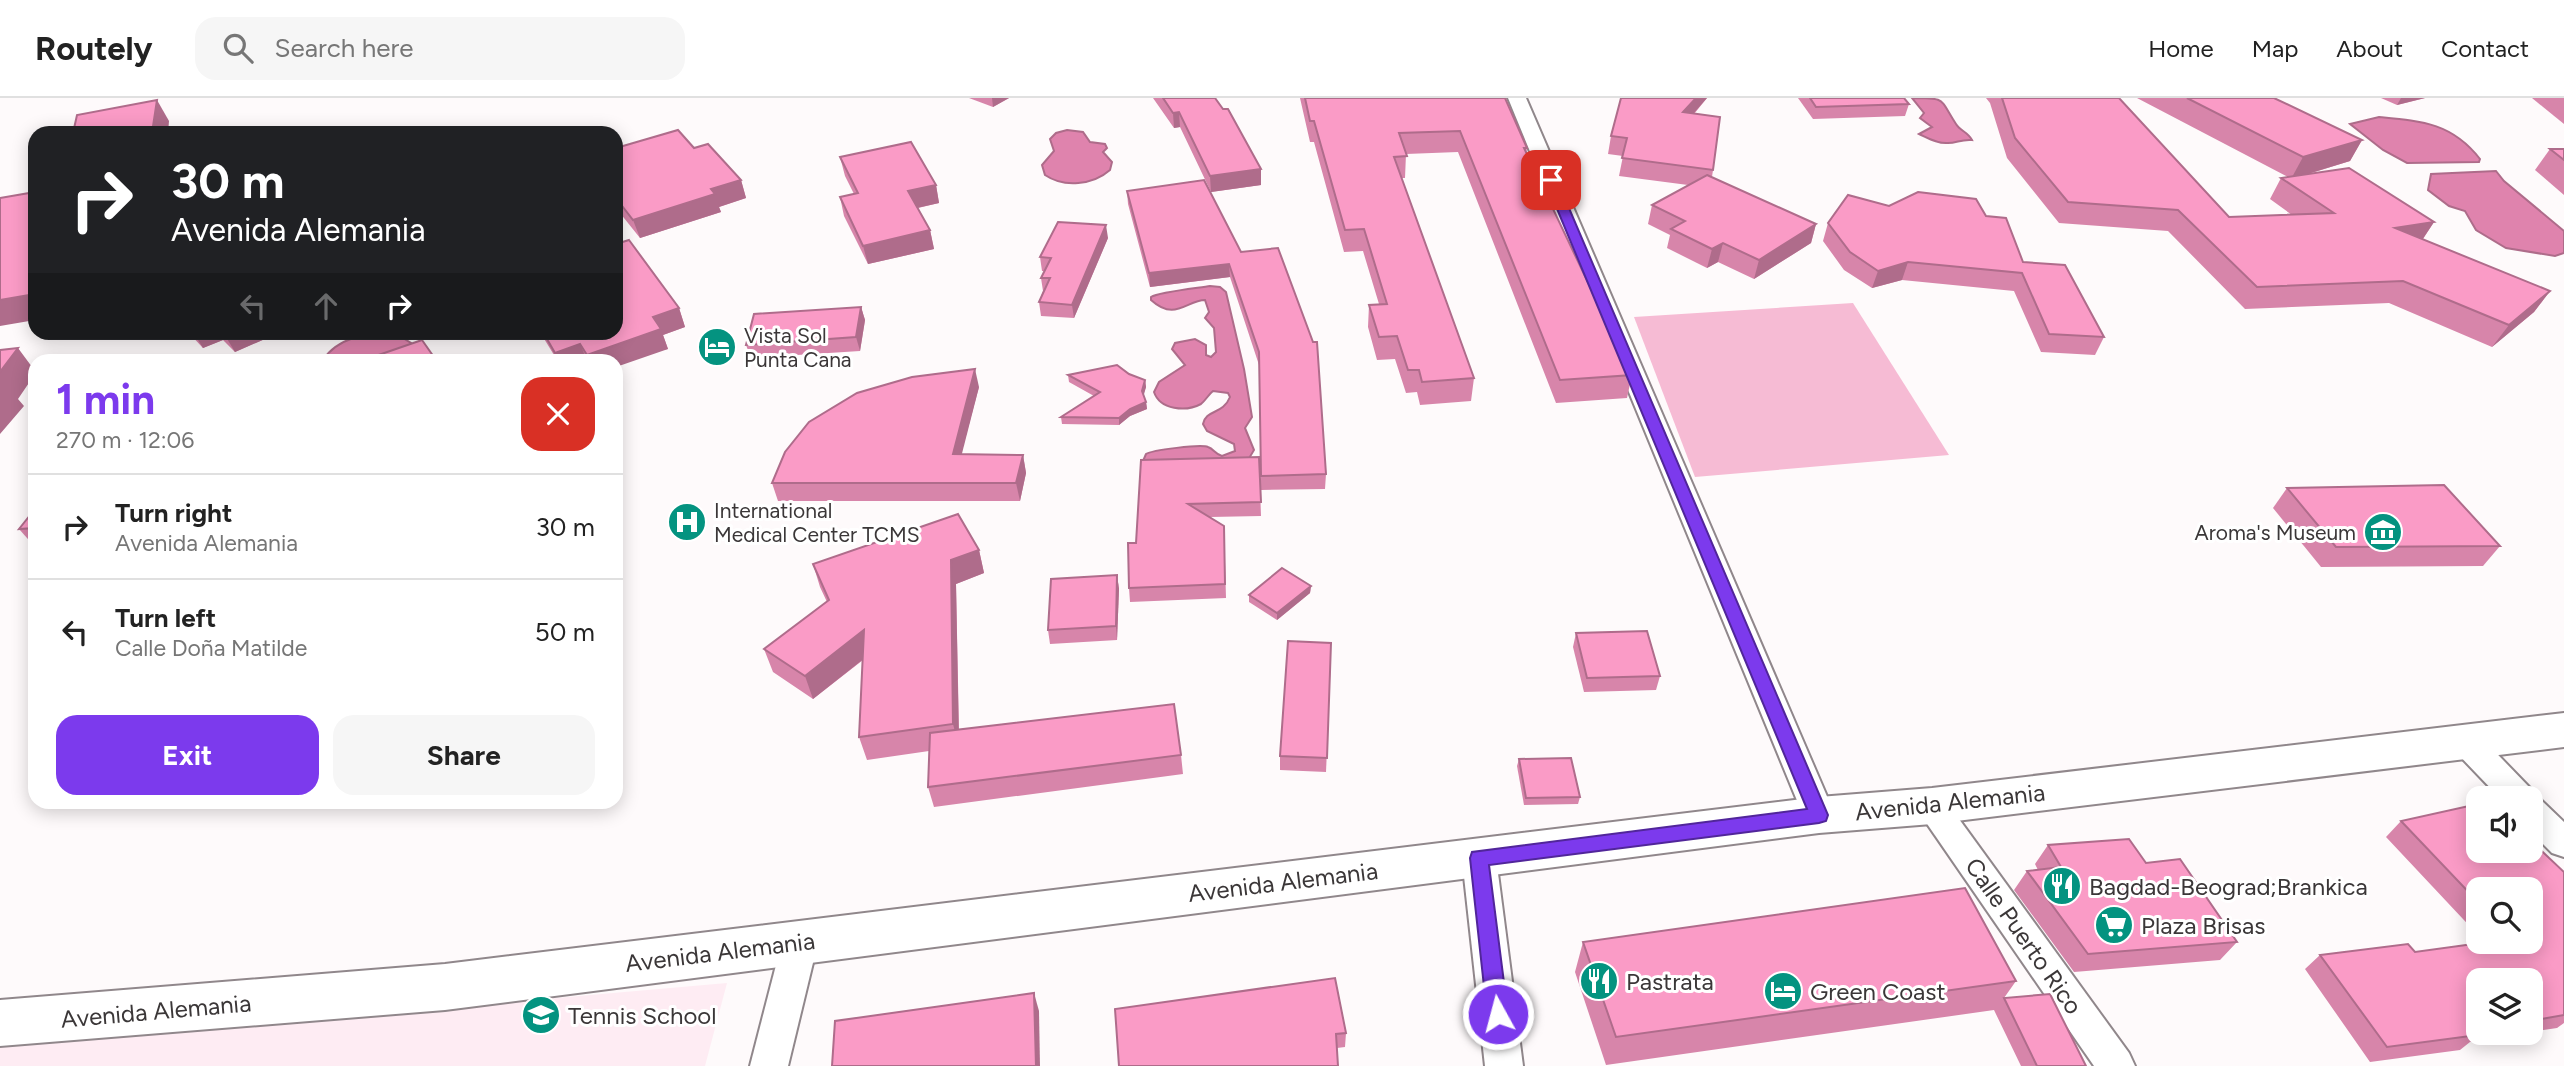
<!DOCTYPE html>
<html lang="en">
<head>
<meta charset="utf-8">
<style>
	:root { --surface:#fff; --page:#f6f6f6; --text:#222; --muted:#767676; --line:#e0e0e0; --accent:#7c3aed }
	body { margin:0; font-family:Figtree,sans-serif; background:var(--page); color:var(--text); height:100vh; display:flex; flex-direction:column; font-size:26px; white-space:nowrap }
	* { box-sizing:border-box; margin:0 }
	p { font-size:23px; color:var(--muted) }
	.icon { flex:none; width:38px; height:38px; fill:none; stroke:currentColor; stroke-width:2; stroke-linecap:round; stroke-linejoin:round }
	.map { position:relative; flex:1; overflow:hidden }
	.sheet { position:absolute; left:28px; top:256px; width:595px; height:455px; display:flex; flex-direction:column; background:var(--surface); border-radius:21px; box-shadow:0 4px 18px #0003 }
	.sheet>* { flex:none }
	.guide { position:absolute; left:28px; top:28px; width:595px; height:214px; border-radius:21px; box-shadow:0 4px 18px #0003; background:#202124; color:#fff; overflow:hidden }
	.controls { position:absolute; left:2466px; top:688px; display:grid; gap:14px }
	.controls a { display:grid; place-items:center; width:77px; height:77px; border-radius:14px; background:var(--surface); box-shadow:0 4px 18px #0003; font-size:35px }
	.pin { position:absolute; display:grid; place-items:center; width:60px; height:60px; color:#fff; margin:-30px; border-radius:14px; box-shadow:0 4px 10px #0006 }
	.me { position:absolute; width:77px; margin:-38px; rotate:353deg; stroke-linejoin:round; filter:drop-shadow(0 0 5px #0008) }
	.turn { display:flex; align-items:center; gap:24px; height:147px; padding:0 28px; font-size:32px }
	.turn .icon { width:91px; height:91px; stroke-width:2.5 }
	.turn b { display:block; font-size:49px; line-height:60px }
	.lanes { display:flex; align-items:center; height:66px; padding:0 28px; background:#0003; justify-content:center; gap:35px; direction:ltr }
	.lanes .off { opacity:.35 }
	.round { display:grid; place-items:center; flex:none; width:74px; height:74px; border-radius:21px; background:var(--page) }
	.overview { display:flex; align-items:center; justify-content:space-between; height:119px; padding:0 28px }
	h1 { font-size:42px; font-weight:700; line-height:52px; color:var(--accent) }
	.cta { display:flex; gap:14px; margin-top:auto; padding:14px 28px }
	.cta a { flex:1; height:80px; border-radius:21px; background:var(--accent); color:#fff; font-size:28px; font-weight:700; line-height:80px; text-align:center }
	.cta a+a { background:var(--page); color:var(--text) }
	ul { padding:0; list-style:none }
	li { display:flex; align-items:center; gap:21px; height:105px; padding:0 28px; border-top:2px solid var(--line) }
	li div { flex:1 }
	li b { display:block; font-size:26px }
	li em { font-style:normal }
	header { display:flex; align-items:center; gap:42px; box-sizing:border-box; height:98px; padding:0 35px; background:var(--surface); border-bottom:2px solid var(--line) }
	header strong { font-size:33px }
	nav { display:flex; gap:38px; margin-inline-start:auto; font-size:24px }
	.search { width:490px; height:63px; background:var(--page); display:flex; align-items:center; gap:18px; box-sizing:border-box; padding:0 24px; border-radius:21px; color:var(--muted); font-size:26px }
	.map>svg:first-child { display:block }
</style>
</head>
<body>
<header>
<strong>Routely</strong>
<div class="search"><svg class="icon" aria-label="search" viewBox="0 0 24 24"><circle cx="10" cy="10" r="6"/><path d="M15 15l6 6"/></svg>Search here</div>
<nav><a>Home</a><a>Map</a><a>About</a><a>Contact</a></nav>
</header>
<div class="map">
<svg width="2564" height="968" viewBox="0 0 2564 968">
	<rect width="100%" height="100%" fill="#fefafb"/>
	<polygon fill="#feecf3" points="727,885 705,968 0,968 0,949"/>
	<polygon fill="#f6bbd4" points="1853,205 1949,357 1695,379 1634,219"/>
	<g fill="#df83ad" stroke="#ae6c8a" stroke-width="2">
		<path d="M1912,0c35,0 27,0 44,26 4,7 12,8 16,16 -11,-1 -15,3 -24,3 -10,1 -20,-5 -29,-9l13,-7 -12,-9 4,-5z"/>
		<path d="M2379,19c43,4 73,6 101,42l-1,3 -72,1 -24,-13 -33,-26z"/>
		<path d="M1067,32l16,2 7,10 15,2 2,4 -4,4 9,10 -2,8c-17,15 -46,18 -65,5l-3,-10 12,-14 -4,-12 6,-6z"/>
		<polygon points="2496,73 2504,83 2564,133 2564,155 2555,158 2506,150 2476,132 2465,113 2449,108 2428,92 2431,76"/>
		<path d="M1210,188l10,1 6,5 18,77 8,48 -7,11 9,22 -6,10 -105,1 3,-7c6,-4 55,-10 62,-7 6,2 7,7 14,9l13,-5 -1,-7 -27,-13 -4,-7c3,-15 20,-9 27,-27l-2,-4 -15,-2c-5,4 -7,9 -12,13 -15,8 -41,6 -47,-12l5,-10 26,-17 -13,-16 3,-6 20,-4 11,6v10l5,2 5,-5 -2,-24 -9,-10 4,-6 -4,-12c-18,0 -30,22 -54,0v-3c8,-5 47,-9 59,-11z"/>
		<path d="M393,234l18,11 -6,17h-82c14,-22 45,-28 70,-28z"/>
	</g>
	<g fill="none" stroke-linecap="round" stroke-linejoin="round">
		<defs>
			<g id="street">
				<polygon points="1508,0 1526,0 1835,717 1831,727 1819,730 1807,727 1803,717"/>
				<polygon points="2465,631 2476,634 2531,691 2536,700 2541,702 2564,724 2564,759 2552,755 2530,733 2530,700 2500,700 2454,652 2449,643 2454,634"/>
				<polygon points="1932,695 1943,699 2129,955 2135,968 2094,968 1921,717 1916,708 1921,699"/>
				<polygon points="1479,746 1491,750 1496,760 1523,968 1485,968 1462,760 1467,750"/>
				<polygon points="800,828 812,833 818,844 788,968 750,968 782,844 788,833"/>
			</g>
			<polygon id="secondary" points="2564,615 2564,649 1932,726 1819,735 445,912 0,948 0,902 445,866 1819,699 1932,690"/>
		</defs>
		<use href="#street" stroke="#90878b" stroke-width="4"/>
		<use href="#secondary" stroke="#90878b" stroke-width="4"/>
		<use href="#street" fill="#fff" fill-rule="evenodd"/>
		<use href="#secondary" fill="#fff" fill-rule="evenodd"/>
	</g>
	<g fill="#d785aa">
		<polygon points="969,0 1009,0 993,9"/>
		<polygon points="1153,0 1215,0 1261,87 1211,94 1180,29 1174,30"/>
		<polygon points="1300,0 1505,0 1527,50 1526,56 1632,277 1627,300 1556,305 1458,54 1406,56 1405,80 1401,80 1474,280 1471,303 1420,307 1417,294 1406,295 1395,261 1377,262 1368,229 1369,207 1379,206 1363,153 1344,154 1314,44 1310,44"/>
		<polygon points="1621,0 1707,0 1694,16 1713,72 1712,79 1816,126 1811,145 1754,181 1718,164 1707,170 1667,150 1670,137 1648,126 1652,107 1688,87 1619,78 1623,58 1608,56 1611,38"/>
		<polygon points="1798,0 1904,0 1909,6 1905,18 1813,21"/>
		<polygon points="1986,0 2119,0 2229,119 2292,117 2270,101 2281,80 2288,79 2137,0 2274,0 2362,42 2350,63 2305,77 2434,124 2423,141 2550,193 2534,214 2492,249 2389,205 2245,211 2168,133 2059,125 2007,60 1990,5"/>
		<polygon points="2381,0 2425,0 2397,7"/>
		<polygon points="2532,0 2564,0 2564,26"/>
		<polygon points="616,50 694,50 741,82 746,100 719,109 721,114 640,140 616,110"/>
		<polygon points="2550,51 2564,51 2564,97 2535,72"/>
		<polygon points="840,59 936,87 939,105 918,110 930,132 934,151 868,166 844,118 840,99 854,96 845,78"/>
		<polygon points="1204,82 1326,376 1325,391 1261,392 1259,267 1230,179 1150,189 1128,106 1127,93"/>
		<polygon points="1889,108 1986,118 2023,164 2104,239 2095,257 2041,254 2014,193 1902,182 1872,190 1844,172 1823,143 1828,125"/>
		<polygon points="1108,140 1074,220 1041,218 1039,204 1043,193 1041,180 1045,173 1042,173 1040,159"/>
		<polygon points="861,209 865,222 860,253 751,260 746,247"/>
		<polygon points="679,210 685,229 663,237 668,251 616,262 557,262 540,234 616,234"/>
		<polygon points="188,234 281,234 235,254 223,242 203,250"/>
		<polygon points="1129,276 1145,282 1146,289 1143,297 1146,304 1147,311 1130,318 1119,327 1062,326 1061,319 1094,298 1069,284 1068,277"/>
		<polygon points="979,289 961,356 1023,357 1026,375 1020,403 778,403 772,385"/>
		<polygon points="1259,359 1261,418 1210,419 1224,428 1226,500 1130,504 1129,490 1136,445 1141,362"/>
		<polygon points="2287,390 2500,448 2483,468 2321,469 2273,410"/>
		<polygon points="35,411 35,449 19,431"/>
		<polygon points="979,452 984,475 956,486 959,632 1181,657 1183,676 934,709 928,689 929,653 867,662 859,639 863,562 813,601 773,574 764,551 827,504 820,489 813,466"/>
		<polygon points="1117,477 1119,491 1117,542 1050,546 1048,532"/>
		<polygon points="1311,488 1310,495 1277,522 1249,504 1249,497"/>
		<polygon points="1576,535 1660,578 1656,592 1584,594 1573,549"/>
		<polygon points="1331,559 1326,674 1280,672 1280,658"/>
		<polygon points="1519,661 1580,699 1578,706 1524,707 1517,668"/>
		<polygon points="2401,723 2564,774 2564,925 2557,930 2530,934 2530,882 2478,882 2478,934 2528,934 2470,944 2460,952 2370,964 2305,871 2320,857 2415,854 2484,844 2530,844 2478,791 2478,837 2386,739"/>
		<polygon points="2048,747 2146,765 2237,844 2220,862 2074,874 2014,792 2027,773 2038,772 2035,766"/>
		<polygon points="1583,844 2016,883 2004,900 2086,968 2021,968 1994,912 1606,967 1575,874"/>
		<polygon points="1346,935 1345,949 1337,950 1338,968 1119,968"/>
	</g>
	<g fill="#af6c8b">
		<polygon points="992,0 1009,0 993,9"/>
		<polygon points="1696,0 1707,0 1679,32 1683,14"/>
		<polygon points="2401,0 2425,0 2397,7"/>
		<polygon points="157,2 169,23 168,35 152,35"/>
		<polygon points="1179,14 1180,29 1174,30 1173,15"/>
		<polygon points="2362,42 2350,63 2291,81 2303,59"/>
		<polygon points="1261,71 1261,87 1211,94 1210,78"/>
		<polygon points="741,82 746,100 719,109 721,114 640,140 633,122 711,91"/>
		<polygon points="936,87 939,105 912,111 908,93"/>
		<polygon points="2434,124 2420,145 2395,130"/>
		<polygon points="1816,126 1811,145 1754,181 1759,162"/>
		<polygon points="1106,127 1108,140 1074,220 1072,207"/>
		<polygon points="930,132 934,151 868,166 863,148"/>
		<polygon points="1723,145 1718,164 1707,170 1712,151"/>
		<polygon points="1908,164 1902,182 1872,190 1878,173"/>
		<polygon points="1229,166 1230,179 1150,189 1149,175"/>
		<polygon points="2550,193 2534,214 2492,249 2509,227"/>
		<polygon points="35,196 35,222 0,228 0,202"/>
		<polygon points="861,209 865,222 860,253 856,239"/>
		<polygon points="679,210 685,229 663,237 668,251 616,269 616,262 589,262 587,257 653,219"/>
		<polygon points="193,234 218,234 223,242 203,250"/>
		<polygon points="223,234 281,234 235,254"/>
		<polygon points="580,246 587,262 558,262 555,255"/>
		<polygon points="18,250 35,273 35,276 18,301 24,308 0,336 0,274"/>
		<polygon points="975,271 979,289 957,375 953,356"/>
		<polygon points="1145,282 1146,289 1143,300 1142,293"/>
		<polygon points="1146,304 1147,311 1130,318 1119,327 1119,320 1130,311"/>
		<polygon points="1023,357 1026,375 1020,403 1016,385"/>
		<polygon points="979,452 984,475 956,486 959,649 953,626 951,462"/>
		<polygon points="1117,477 1119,491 1117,542 1116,528"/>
		<polygon points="1311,488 1310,495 1277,522 1277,515"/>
		<polygon points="864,532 871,555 813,601 805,578"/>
		<polygon points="1034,895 1039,913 1040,968 1036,968"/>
	</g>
	<g fill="#fa9bc6" stroke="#af6c8b" stroke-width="2">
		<polygon points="1163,0 1215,0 1223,11 1228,11 1261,71 1210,78 1179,14 1173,15"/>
		<polygon points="1305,0 1505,0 1527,50 1524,50 1632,277 1560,282 1460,33 1399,35 1407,58 1394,59 1474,280 1422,284 1419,272 1408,272 1397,238 1379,239 1369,207 1387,206 1364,131 1345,132 1314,23 1310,23"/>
		<polygon points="1621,0 1696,0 1683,14 1720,19 1713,72 1622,60 1627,40 1611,38"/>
		<polygon points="1810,0 1904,0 1909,6 1816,9"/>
		<polygon points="2002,0 2119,0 2229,119 2334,115 2281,80 2349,70 2434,124 2395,130 2550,193 2509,227 2403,183 2257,189 2178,112 2068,104 2015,40"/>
		<polygon points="2187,0 2274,0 2362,42 2303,59"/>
		<polygon points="157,2 152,35 73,35 77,17"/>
		<polygon points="678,32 694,50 708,46 741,82 711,91 715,96 633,122 616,100 616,50"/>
		<polygon points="911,44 936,87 908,93 930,132 863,148 840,99 858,95 840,59"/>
		<polygon points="2550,51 2564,51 2564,62"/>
		<polygon points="1707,77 1816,126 1759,162 1723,145 1712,151 1671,131 1685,123 1652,107"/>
		<polygon points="1204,82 1241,154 1278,150 1313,244 1317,244 1326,376 1261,378 1259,254 1229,166 1149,175 1127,93"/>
		<polygon points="35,94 35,196 0,202 0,100"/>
		<polygon points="1918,94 1976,101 1986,118 2006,120 2023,164 2065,167 2104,239 2049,236 2022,175 1908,164 1878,173 1850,154 1828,125 1848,97 1889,108"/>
		<polygon points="1058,124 1106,127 1072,207 1039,204 1050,180 1041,180 1051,160 1040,159"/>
		<polygon points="629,142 679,210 653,219 661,231 587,257 580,246 555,255 543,234 616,234 616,146"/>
		<polygon points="861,209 856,239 746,247 754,216"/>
		<polygon points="422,242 436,262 364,262"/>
		<polygon points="18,250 0,274 0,252"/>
		<polygon points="1117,267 1129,276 1145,282 1142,293 1146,304 1130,311 1119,320 1061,319 1100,294 1068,277"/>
		<polygon points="975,271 953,356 1023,357 1016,385 772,385 785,354 809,324 857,295 912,279"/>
		<polygon points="1259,359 1261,404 1188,406 1224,428 1225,486 1129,490 1128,445 1136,445 1141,362"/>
		<polygon points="2444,387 2500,448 2336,449 2287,390"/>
		<polygon points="35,411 35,430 19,431"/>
		<polygon points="958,416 979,452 951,462 953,626 859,639 864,532 805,578 764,551 829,502 813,466"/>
		<polygon points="1282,470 1311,488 1277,515 1249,497"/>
		<polygon points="1117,477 1116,528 1048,532 1051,481"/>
		<polygon points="1647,533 1660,578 1587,580 1576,535"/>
		<polygon points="1288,543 1331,545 1327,660 1280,658"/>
		<polygon points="1174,606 1181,657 928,689 930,635"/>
		<polygon points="1571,660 1580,699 1526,700 1519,661"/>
		<polygon points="2478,706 2478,752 2530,752 2530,742 2564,774 2564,917 2530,923 2530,882 2478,882 2478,931 2474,932 2478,937 2387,949 2320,857 2408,846 2415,854 2488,844 2530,844 2530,791 2478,791 2478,804 2401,723"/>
		<polygon points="2129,741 2146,765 2180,761 2237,844 2088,856 2027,773 2061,769 2048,747"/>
		<polygon points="1965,790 2016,883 1616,939 1583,844"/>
		<polygon points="1335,880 1346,935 1336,936 1338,968 1119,968 1115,911"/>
		<polygon points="1034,895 1036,968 832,968 835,923"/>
		<polygon points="2050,896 2086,968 2037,968 2004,900"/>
	</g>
	<polygon fill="#7c3aed" stroke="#51269a" stroke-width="2" points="1551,79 1557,82 1828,717 1826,723 1819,725 1489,767 1508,916 1505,923 1498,926 1490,923 1487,916 1470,760 1472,754 1807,711 1545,82"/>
	<defs>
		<symbol id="hotel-disc" viewBox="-11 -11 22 22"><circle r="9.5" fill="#049380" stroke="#fff"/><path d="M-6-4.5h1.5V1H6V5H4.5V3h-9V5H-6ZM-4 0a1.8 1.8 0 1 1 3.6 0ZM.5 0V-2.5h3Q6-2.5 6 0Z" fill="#fff"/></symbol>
		<symbol id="hospital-disc" viewBox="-11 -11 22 22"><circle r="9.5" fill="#049380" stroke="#fff"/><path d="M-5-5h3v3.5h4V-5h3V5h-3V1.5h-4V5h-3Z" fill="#fff"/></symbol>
		<symbol id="museum-disc" viewBox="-11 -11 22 22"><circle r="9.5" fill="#049380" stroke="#fff"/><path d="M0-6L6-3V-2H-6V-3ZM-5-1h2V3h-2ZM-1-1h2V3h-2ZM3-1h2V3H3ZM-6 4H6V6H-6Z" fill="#fff"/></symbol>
		<symbol id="restaurant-disc" viewBox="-11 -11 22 22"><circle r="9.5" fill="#049380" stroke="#fff"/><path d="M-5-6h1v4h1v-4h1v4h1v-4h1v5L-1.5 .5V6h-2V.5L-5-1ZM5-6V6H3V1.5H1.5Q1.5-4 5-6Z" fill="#fff"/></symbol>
		<symbol id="supermarket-disc" viewBox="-11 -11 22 22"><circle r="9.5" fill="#049380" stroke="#fff"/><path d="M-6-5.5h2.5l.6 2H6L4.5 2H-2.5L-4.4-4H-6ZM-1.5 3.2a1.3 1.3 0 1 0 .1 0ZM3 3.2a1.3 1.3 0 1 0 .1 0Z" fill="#fff"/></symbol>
		<symbol id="school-disc" viewBox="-11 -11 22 22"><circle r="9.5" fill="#049380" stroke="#fff"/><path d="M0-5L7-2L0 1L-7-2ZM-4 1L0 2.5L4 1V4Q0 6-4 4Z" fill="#fff"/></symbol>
	</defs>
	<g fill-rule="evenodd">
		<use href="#hotel-disc" x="695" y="227" width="44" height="44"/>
		<use href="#hospital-disc" x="665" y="402" width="44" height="44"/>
		<use href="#museum-disc" x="2361" y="412" width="44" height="44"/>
		<use href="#restaurant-disc" x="2040" y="766" width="44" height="44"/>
		<use href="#supermarket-disc" x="2092" y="805" width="44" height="44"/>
		<use href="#restaurant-disc" x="1577" y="861" width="44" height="44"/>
		<use href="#hotel-disc" x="1761" y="871" width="44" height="44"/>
		<use href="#school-disc" x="519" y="895" width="44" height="44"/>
	</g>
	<g text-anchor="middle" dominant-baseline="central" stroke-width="6" stroke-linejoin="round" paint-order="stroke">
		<g font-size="21" fill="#3b3738" stroke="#fff" text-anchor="start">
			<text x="744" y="237">Vista Sol<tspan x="744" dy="24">Punta Cana</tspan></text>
			<text x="714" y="412">International<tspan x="714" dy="24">Medical Center TCMS</tspan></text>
			<text x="2356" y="434" text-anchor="end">Aroma's Museum</text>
		</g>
		<g font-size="24" fill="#3b3738" stroke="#fff">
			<text transform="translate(1950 704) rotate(-6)">Avenida Alemania</text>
			<text transform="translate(1283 784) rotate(-7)">Avenida Alemania</text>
			<text transform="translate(2024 838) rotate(55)">Calle Puerto Rico</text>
			<text transform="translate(720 854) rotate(-7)">Avenida Alemania</text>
			<text transform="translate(156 913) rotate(-5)">Avenida Alemania</text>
		</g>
		<g font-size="24" fill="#3b3738" stroke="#fff" text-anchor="start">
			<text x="2089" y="788">Bagdad-Beograd;Brankica</text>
			<text x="2141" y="827">Plaza Brisas</text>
			<text x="1626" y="883">Pastrata</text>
			<text x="1810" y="893">Green Coast</text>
			<text x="568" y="917">Tennis School</text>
		</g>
	</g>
</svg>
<div class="controls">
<a><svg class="icon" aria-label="sound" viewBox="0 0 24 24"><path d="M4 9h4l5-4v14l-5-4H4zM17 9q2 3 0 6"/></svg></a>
<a><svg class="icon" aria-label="search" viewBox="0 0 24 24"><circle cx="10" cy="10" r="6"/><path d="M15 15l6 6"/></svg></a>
<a><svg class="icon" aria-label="layers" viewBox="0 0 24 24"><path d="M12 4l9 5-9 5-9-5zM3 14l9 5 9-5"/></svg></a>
</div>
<div class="pin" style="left:1551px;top:82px;background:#d93025"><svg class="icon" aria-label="arrive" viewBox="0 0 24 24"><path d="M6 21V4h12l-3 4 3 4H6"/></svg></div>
<svg class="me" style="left:1498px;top:916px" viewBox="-20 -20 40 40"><circle r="17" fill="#7c3aed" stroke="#fff" stroke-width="3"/><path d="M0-11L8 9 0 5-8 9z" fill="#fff"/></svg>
<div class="guide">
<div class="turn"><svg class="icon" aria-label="right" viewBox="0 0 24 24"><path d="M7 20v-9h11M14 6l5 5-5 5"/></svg><div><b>30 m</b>Avenida Alemania</div></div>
<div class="lanes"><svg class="icon off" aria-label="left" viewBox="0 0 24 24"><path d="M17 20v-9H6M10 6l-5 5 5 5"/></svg><svg class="icon off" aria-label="ahead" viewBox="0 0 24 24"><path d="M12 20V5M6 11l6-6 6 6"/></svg><svg class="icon" aria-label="right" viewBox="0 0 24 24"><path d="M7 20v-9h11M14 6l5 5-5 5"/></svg></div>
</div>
<section class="sheet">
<div class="overview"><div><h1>1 min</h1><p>270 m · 12:06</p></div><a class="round" style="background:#d93025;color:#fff"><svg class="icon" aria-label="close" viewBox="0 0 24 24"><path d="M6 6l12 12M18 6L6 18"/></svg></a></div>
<ul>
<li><svg class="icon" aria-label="right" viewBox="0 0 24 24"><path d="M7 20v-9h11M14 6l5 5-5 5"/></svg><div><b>Turn right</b><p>Avenida Alemania</p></div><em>30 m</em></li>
<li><svg class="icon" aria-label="left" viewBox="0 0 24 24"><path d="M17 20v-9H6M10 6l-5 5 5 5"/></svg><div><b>Turn left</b><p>Calle Doña Matilde</p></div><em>50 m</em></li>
</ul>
<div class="cta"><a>Exit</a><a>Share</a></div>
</section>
</div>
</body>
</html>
